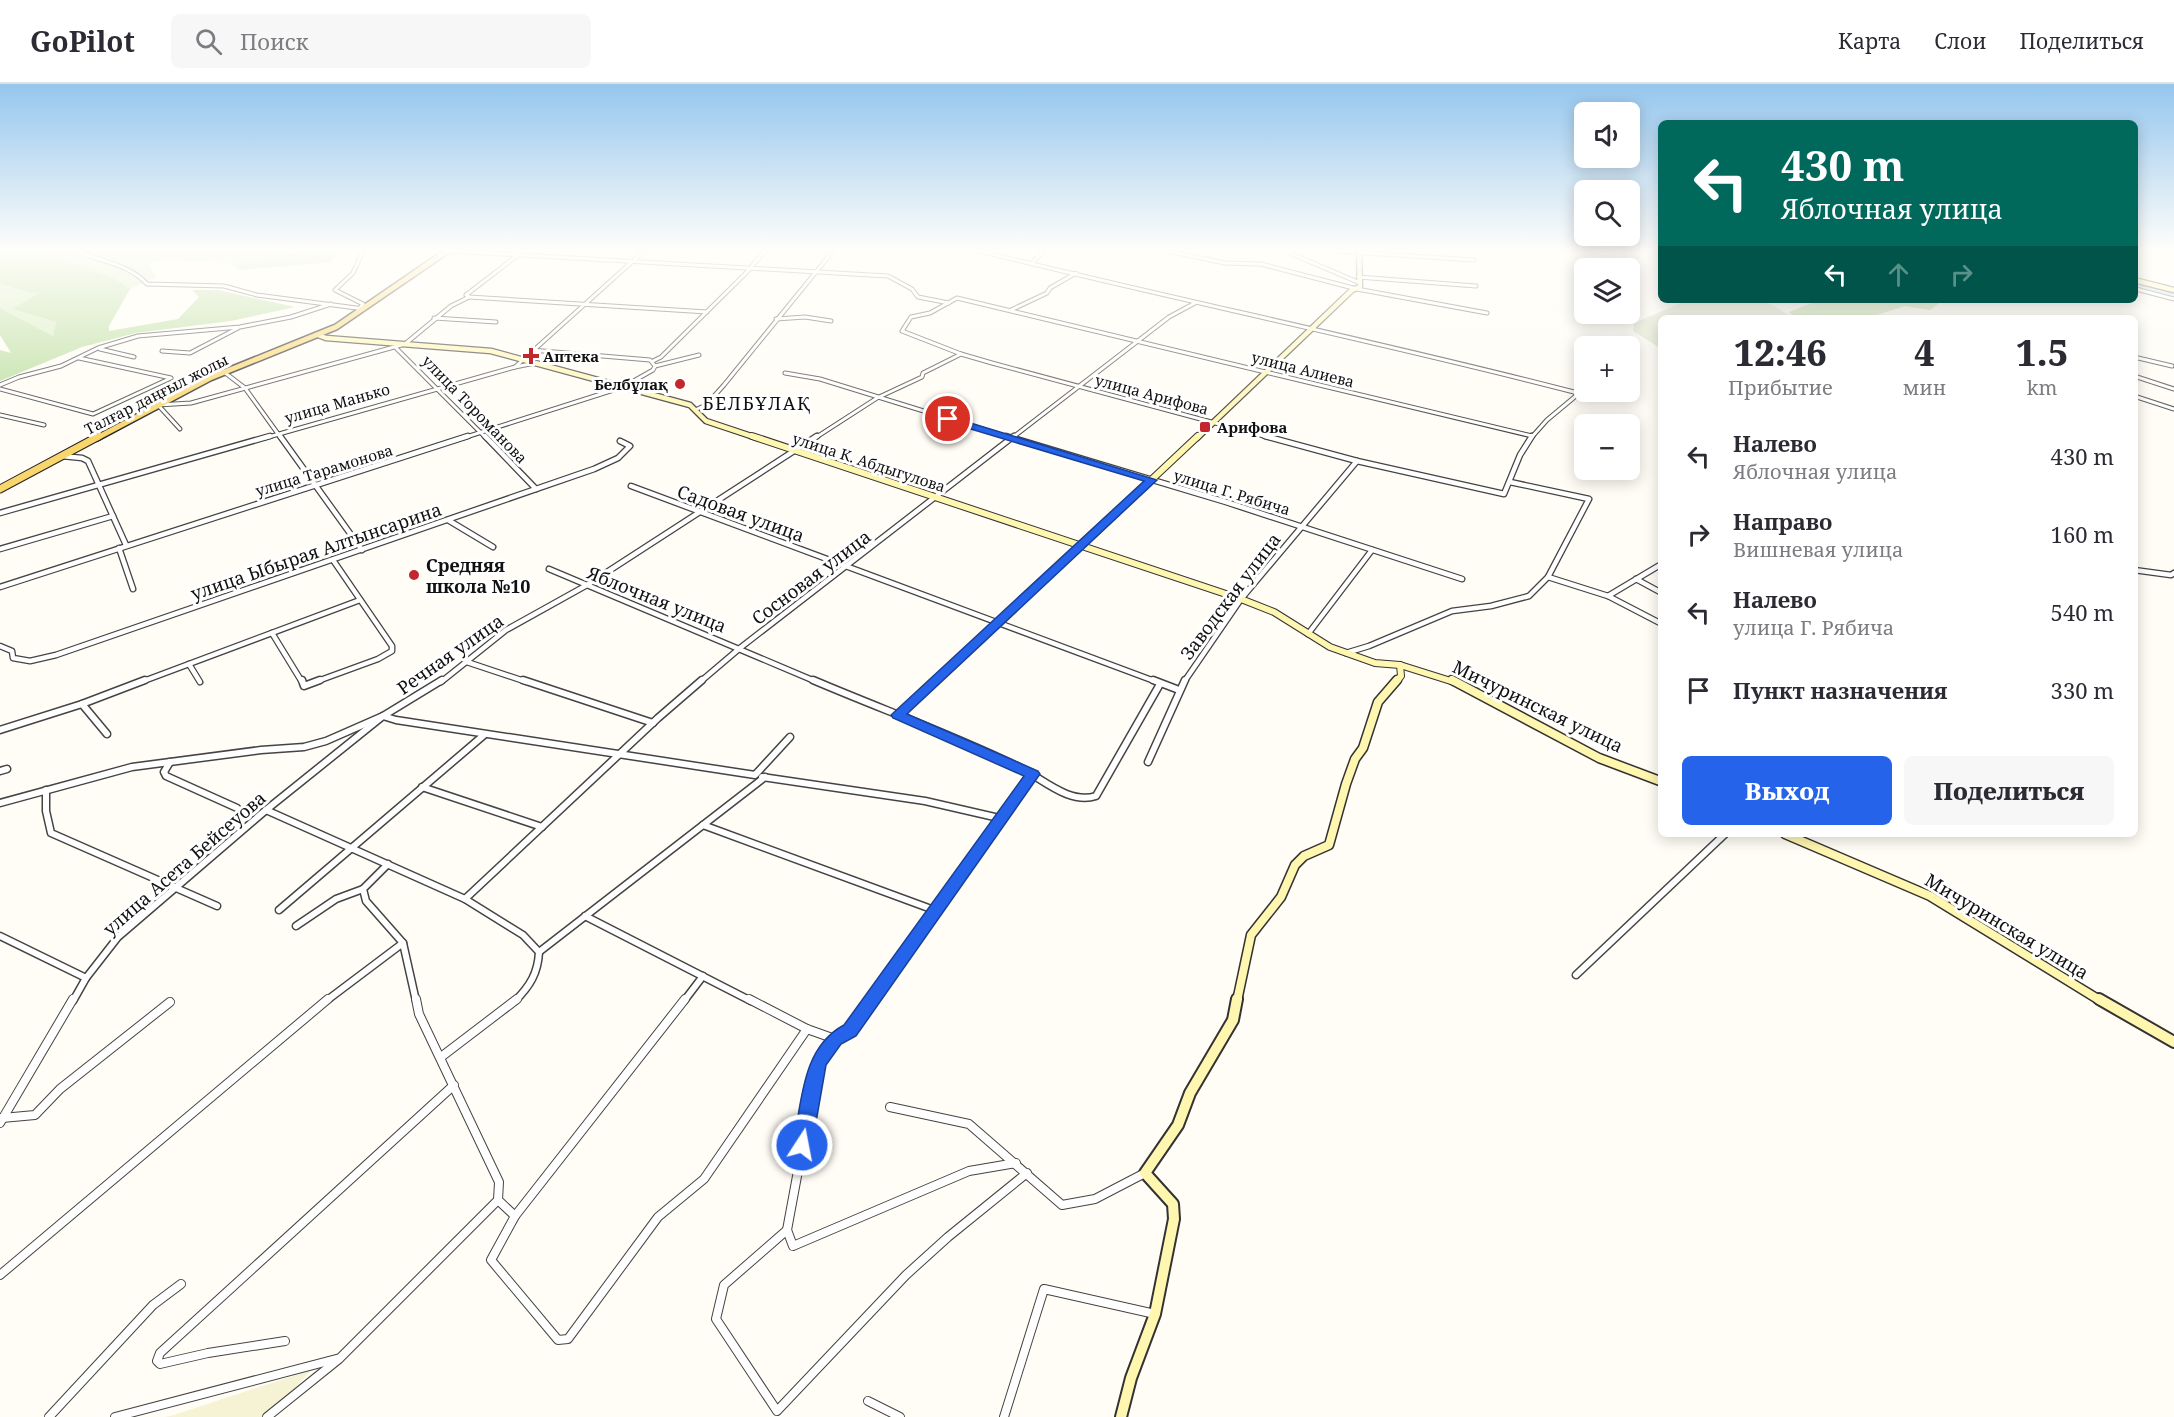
<!DOCTYPE html>
<html lang="ru">
<head>
<meta charset="utf-8">
<style>
	:root { --surface:#fff; --page:#f7f7f7; --text:#2b2b33; --muted:#7c7c81; --line:#e1e1e2; --accent:#2563eb }
	body { margin:0; font-family:"Noto Serif",serif; background:var(--page); color:var(--text); height:100vh; display:flex; flex-direction:column; font-size:22px; white-space:nowrap }
	* { box-sizing:border-box; margin:0 }
	p { font-size:20px; color:var(--muted) }
	.icon { flex:none; width:33px; height:33px; fill:none; stroke:currentColor; stroke-width:2; stroke-linecap:round; stroke-linejoin:round }
	.map { position:relative; flex:1; overflow:hidden }
	.details { position:absolute; left:1658px; top:231px; width:480px; height:522px; display:flex; flex-direction:column; background:var(--surface); border-radius:9px; box-shadow:0 3px 15px #0003 }
	.details>* { flex:none }
	.guide { position:absolute; left:1658px; top:36px; width:480px; height:183px; border-radius:9px; box-shadow:0 3px 15px #0003; background:#00695c; color:#fff; overflow:hidden }
	.buttons { position:absolute; left:1574px; top:18px; display:grid; gap:12px }
	.buttons a { display:grid; place-items:center; width:66px; height:66px; border-radius:9px; background:var(--surface); box-shadow:0 3px 15px #0003; font-size:30px }
	.pin { position:absolute; display:grid; place-items:center; width:51px; height:51px; color:#fff; margin:-26px; border:3px solid #fff; border-radius:50%; box-shadow:0 2px 6px #0007 }
	.me { position:absolute; width:66px; margin:-33px; rotate:11deg; stroke-linejoin:round; filter:drop-shadow(0 0 4px #0008) }
	.turn { display:flex; align-items:center; gap:21px; height:126px; padding:0 24px; font-size:27px }
	.turn .icon { width:78px; height:78px; stroke-width:2.5 }
	.turn b { display:block; font-size:42px; line-height:51px }
	.lanes { display:flex; align-items:center; height:57px; padding:0 24px; background:#0003; justify-content:center; gap:30px; direction:ltr }
	.lanes .off { opacity:.35 }
	.eta { display:flex; justify-content:space-evenly; align-items:center; height:102px; text-align:center }
	.eta b { font-size:36px; font-weight:800; line-height:42px }
	.button { display:flex; gap:12px; margin-top:auto; padding:12px 24px }
	.button a { flex:1; height:69px; border-radius:9px; background:var(--accent); color:#fff; font-size:24px; font-weight:800; line-height:69px; text-align:center }
	.button a+a { background:var(--page); color:var(--text) }
	ul { padding:0; list-style:none }
	li { display:flex; align-items:center; gap:18px; height:78px; padding:0 24px }
	li div { flex:1 }
	li b { display:block; font-size:22px }
	li em { font-style:normal }
	header { display:flex; align-items:center; gap:36px; box-sizing:border-box; height:84px; padding:0 30px; background:var(--surface); border-bottom:2px solid var(--line) }
	header strong { font-size:28px }
	nav { display:flex; gap:33px; margin-inline-start:auto; font-size:21px }
	.search { width:420px; height:54px; background:var(--page); display:flex; align-items:center; gap:15px; box-sizing:border-box; padding:0 21px; border-radius:9px; color:var(--muted); font-size:22px }
	.map>svg:first-child { display:block }
</style>
</head>
<body>
<header>
<strong>GoPilot</strong>
<div class="search"><svg class="icon" aria-label="search" viewBox="0 0 24 24"><circle cx="10" cy="10" r="6"/><path d="M15 15l6 6"/></svg>Поиск</div>
<nav><a>Карта</a><a>Слои</a><a>Поделиться</a></nav>
</header>
<div class="map">
<svg width="2174" height="1333" viewBox="0 0 2174 1333">
	<rect width="100%" height="100%" fill="#fffdf5"/>
	<polygon fill="#f6f3d4" points="311,1286 269,1333 165,1333 174,1331"/>
	<g fill="#d5ebbd">
		<polygon points="37,167 250,167 273,173 234,182 218,176 191,179 172,174 149,180 156,193 130,205 113,193"/>
		<polygon points="0,200 37,210 14,225 56,238 53,252 0,224"/>
	</g>
	<g fill="#b9dc9c">
		<polygon points="0,167 37,167 113,193 130,205 109,242 109,247 178,235 199,213 192,206 218,206 295,223 231,237 136,249 82,263 0,297 0,266 11,269 0,251 0,224 53,252 56,238 13,225 37,210 0,200"/>
		<polygon points="250,167 286,167 297,172 296,167 336,167 332,178 240,186 234,182 272,173"/>
		<polygon points="1820,216 1943,216 1930,226 1905,222 1877,231 1795,234 1789,228"/>
	</g>
	<polygon fill="#d9e3c4" points="1688,216 1763,216 1794,234 1660,234 1660,264 1633,247 1634,239"/>
	<g fill="none" stroke-linecap="round" stroke-linejoin="round">
		<polyline stroke="#b9e0f7" stroke-width="4.5" points="2134,199 2174,210"/>
		<defs>
			<g id="street-far3">
				<path d="M76,167c23,10 53,13 71,33l77,2 33,9 107,14"/>
				<polyline points="450,167 888,192 912,205 918,213 949,219"/>
				<path d="M979,167c198,49 398,90 595,141l3,3 -30,25 -16,18"/>
				<polyline points="1167,167 1225,179 1261,180 1357,205 1487,229"/>
				<polyline points="1285,167 1360,199"/>
				<polyline points="1335,167 1474,176"/>
				<polyline points="1032,179 1044,167"/>
				<polyline points="1358,193 1476,202"/>
				<polyline points="2136,205 2174,215"/>
				<polyline points="469,213 707,228"/>
				<polyline points="360,224 363,220 335,206 353,189 363,167"/>
				<polyline points="1011,226 1047,209 1050,204 1076,189"/>
				<polyline points="434,234 496,238"/>
				<polyline points="776,235 805,233 831,237"/>
				<polyline points="396,264 486,354"/>
				<polyline points="100,265 134,273"/>
				<polyline points="162,267 190,269 238,244"/>
				<polyline points="2134,273 2172,282"/>
				<polyline points="653,277 661,273 745,190 765,167"/>
				<polyline points="655,282 699,271"/>
				<polyline points="515,283 535,279"/>
				<polyline points="224,288 245,304 281,354"/>
				<polyline points="785,289 820,295 1011,354"/>
				<polyline points="2134,292 2174,305"/>
				<polyline points="0,301 19,293 61,282 98,264 138,252 240,243 291,233 331,220"/>
				<polyline points="0,305 93,330 171,294 79,274"/>
				<polyline points="2134,312 2174,325"/>
				<polyline points="158,321 191,319 405,260 451,222 469,213 466,211 523,167"/>
				<polyline points="158,321 180,345"/>
				<polyline points="695,326 706,321 724,301 833,167"/>
				<polyline points="0,331 44,341"/>
				<polyline points="265,354 515,283 644,167"/>
				<polyline points="463,354 623,303 653,286 655,282 650,276 531,266"/>
				<polyline points="815,354 877,314 922,293 923,289 961,270"/>
				<polyline points="1012,354 1169,233 1195,219"/>
				<polyline points="1271,354 992,279 961,270 902,247 911,233 930,229 957,214 1532,352"/>
			</g>
			<g id="street-far2">
				<polyline points="280,352 362,466"/>
				<polyline points="485,352 536,405"/>
				<polyline points="1006,352 1226,418 1462,495"/>
				<polyline points="1265,352 1357,377 1504,410 1520,371 1532,352"/>
				<polyline points="62,372 82,374 88,377 126,461"/>
				<polyline points="631,402 1157,598"/>
				<polyline points="0,429 270,352"/>
				<polyline points="448,436 493,463"/>
				<polyline points="119,464 133,505"/>
				<polyline points="0,465 113,432"/>
				<polyline points="549,485 817,598"/>
				<polyline points="2134,486 2171,491 2174,489"/>
				<polyline points="1548,493 1608,512 1660,481"/>
				<polyline points="1636,495 1660,508"/>
				<polyline points="0,503 468,352"/>
				<polyline points="1608,512 1660,539"/>
				<polyline points="272,549 302,598"/>
				<polyline points="1308,550 1372,466"/>
				<polyline points="0,562 12,567 13,574 30,577 56,571 594,385 618,374 630,362 620,357"/>
				<polyline points="1346,569 1369,562 1452,527 1491,522 1529,512 1548,493 1589,415 1510,398"/>
				<polyline points="467,578 527,598"/>
				<polyline points="189,580 200,598"/>
				<polyline points="141,598 360,516"/>
				<polyline points="315,598 378,575 392,567 392,562 333,476"/>
				<polyline points="441,598 506,546 587,501 817,352"/>
				<polyline points="700,598 740,564 1014,352"/>
				<polyline points="934,598 1081,462"/>
				<polyline points="1184,598 1241,515 1357,377"/>
			</g>
			<g id="street-far1">
				<polyline points="302,596 304,602 320,596"/>
				<polyline points="523,596 653,639"/>
				<path d="M813,596c68,29 138,54 204,86 24,11 51,39 79,30l64,-112"/>
				<polyline points="1153,596 1179,606"/>
				<polyline points="82,620 107,650"/>
				<polyline points="898,631 936,596"/>
				<polyline points="0,646 82,620 145,596"/>
				<polyline points="170,678 164,688 166,692 237,724"/>
				<polyline points="1148,678 1185,596"/>
				<polyline points="0,687 7,685"/>
				<polyline points="762,693 925,717 999,734"/>
				<polyline points="422,703 542,743"/>
				<polyline points="46,706 46,727 51,749 217,822"/>
				<polyline points="0,719 132,683 261,666 304,663 326,657 383,632 442,596"/>
				<path d="M266,726l199,89 58,36 16,17c-1,21 -9,34 -24,49"/>
				<polyline points="703,741 934,826"/>
				<polyline points="388,780 363,805 366,817 403,859 416,917"/>
				<polyline points="465,815 658,634 702,596"/>
				<polyline points="279,826 484,651"/>
				<polyline points="585,832 751,917"/>
				<polyline points="296,842 336,815 363,805"/>
				<polyline points="0,852 86,894"/>
				<polyline points="539,868 765,693"/>
				<polyline points="1576,891 1725,750"/>
				<polyline points="73,917 86,894 118,853 266,726 383,632 396,636 755,691 790,653"/>
				<polyline points="326,917 403,859"/>
				<polyline points="684,917 703,892"/>
				<polyline points="871,917 999,734 1033,690"/>
			</g>
			<g id="street">
				<polyline points="416,915 419,930 499,1098 498,1116 515,1132 491,1176 558,1256 568,1255 658,1133 704,1095 807,945"/>
				<polyline points="749,915 807,945 835,955 850,947 872,915"/>
				<polyline points="835,955 818,979 787,1146 793,1162 969,1087 1016,1079"/>
				<polyline points="441,973 517,915"/>
				<polyline points="890,1023 969,1040 1062,1121 1095,1115 1145,1089"/>
				<polyline points="2,1034 35,1031 60,1005 170,918"/>
				<polyline points="0,1039 73,915"/>
				<polyline points="515,1132 685,915"/>
				<polyline points="787,1146 724,1201 716,1235 777,1327 906,1191 948,1153 1027,1089"/>
				<polyline points="0,1191 328,915"/>
				<polyline points="285,1257 208,1269 160,1280 157,1277 160,1269 454,1001"/>
				<polyline points="868,1317 900,1333"/>
				<polyline points="49,1333 153,1221 181,1200"/>
				<polyline points="115,1333 340,1274 498,1116"/>
				<polyline points="267,1333 339,1275"/>
				<polyline points="1004,1333 1044,1205 1155,1230"/>
			</g>
			<g id="secondary-far3">
				<polyline points="2134,196 2174,206"/>
				<polyline points="318,251 326,254 491,267 690,321 706,337 757,354"/>
				<polyline points="1197,354 1352,206 1360,203 1359,167"/>
			</g>
			<g id="secondary-far2">
				<polyline points="752,352 1241,515 1274,528 1330,563 1375,579 1400,581 1454,598"/>
				<polyline points="1081,462 1198,352"/>
				<polyline points="1396,598 1401,592 1400,581"/>
			</g>
			<g id="secondary-far1">
				<polyline points="1452,596 1599,674 1660,697"/>
				<polyline points="1785,750 1930,812 2101,917"/>
				<polyline points="1237,917 1251,851 1281,813 1295,781 1304,772 1329,761 1346,700 1355,675 1363,664 1378,618 1397,596"/>
			</g>
			<g id="secondary">
				<polyline points="2099,915 2174,958"/>
				<polyline points="1121,1333 1131,1294 1155,1230 1174,1135 1173,1120 1145,1089 1178,1041 1190,1009 1233,936 1237,915"/>
			</g>
			<polyline id="primary-far1" points="97,354 210,294 336,243 447,167"/>
			<polyline id="primary" points="0,405 99,352"/>
		</defs>
		<use href="#street-far3" stroke="#444" stroke-width="5"/>
		<use href="#street-far2" stroke="#444" stroke-width="7"/>
		<use href="#street-far1" stroke="#444" stroke-width="9"/>
		<use href="#street" stroke="#444" stroke-width="10"/>
		<use href="#secondary-far3" stroke="#333" stroke-width="7"/>
		<use href="#secondary-far2" stroke="#333" stroke-width="8"/>
		<use href="#secondary-far1" stroke="#333" stroke-width="11"/>
		<use href="#secondary" stroke="#333" stroke-width="14"/>
		<use href="#primary-far1" stroke="#222" stroke-width="8"/>
		<use href="#primary" stroke="#222" stroke-width="9"/>
		<use href="#street-far3" stroke="#fff" stroke-width="3"/>
		<use href="#street-far2" stroke="#fff" stroke-width="4.5"/>
		<use href="#street-far1" stroke="#fff" stroke-width="6"/>
		<use href="#street" stroke="#fff" stroke-width="8"/>
		<use href="#secondary-far3" stroke="#fff6b0" stroke-width="4.5"/>
		<use href="#secondary-far2" stroke="#fff6b0" stroke-width="6"/>
		<use href="#secondary-far1" stroke="#fff6b0" stroke-width="8"/>
		<use href="#secondary" stroke="#fff6b0" stroke-width="10"/>
		<use href="#primary-far1" stroke="#f9d66b" stroke-width="5"/>
		<use href="#primary" stroke="#f9d66b" stroke-width="7"/>
	</g>
	<linearGradient id="sky" x2="0" y2="1"><stop stop-color="#95c6ee"/><stop offset="0.47" stop-color="#fffefa"/><stop offset="1" stop-color="#fffefa" stop-opacity="0"/></linearGradient>
	<rect width="2174" height="353" fill="url(#sky)"/>
	<path fill="#2563eb" stroke="#184099" stroke-width="1.5" d="M944,333h7l206,63 -250,234 131,57 2,3 -184,262 -15,8 -15,21 -14,80 -3,6 -7,3 -6,-3 -3,-6c9,-42 8,-97 51,-120l180,-249 -131,-58 -2,-3 253,-234 -200,-60z"/>
	<g fill="#c4262e" stroke="#fff" stroke-width="2">
		<path d="M528 263h6v6h6v6h-6v6h-6v-6h-6v-6h6z"/>
		<circle cx="680" cy="300" r="6"/>
		<rect x="1199" y="337" width="12" height="12" rx="3"/>
		<circle cx="414" cy="491" r="6"/>
	</g>
	<g text-anchor="middle" dominant-baseline="central" stroke-width="6" stroke-linejoin="round" paint-order="stroke">
		<g font-size="15" font-weight="bold" fill="#111" stroke="#fff" text-anchor="start">
			<text x="543" y="272">Аптека</text>
			<text x="668" y="300" text-anchor="end">Белбұлақ</text>
			<text x="1217" y="343">Арифова</text>
		</g>
		<g font-size="15" fill="#111" stroke="#fff">
			<text transform="translate(1303 285) rotate(14)">улица Алиева</text>
			<text transform="translate(156 310) rotate(-27)">Талғар даңғыл жолы</text>
			<text transform="translate(1152 310) rotate(15)">улица Арифова</text>
			<text transform="translate(337 319) rotate(-16)">улица Манько</text>
			<text transform="translate(475 325) rotate(46)">улица Тороманова</text>
			<text transform="translate(869 378) rotate(18)">улица К. Абдыгулова</text>
			<text transform="translate(324 386) rotate(-17)">улица Тарамонова</text>
			<text transform="translate(1232 408) rotate(17)">улица Г. Рябича</text>
		</g>
		<g font-size="18" letter-spacing="1.5" fill="#111" stroke="#fff">
			<text x="757" y="319">БЕЛБҰЛАҚ</text>
		</g>
		<g font-size="18" fill="#111" stroke="#fff">
			<text transform="translate(741 429) rotate(20)">Садовая улица</text>
			<text transform="translate(316 467) rotate(-19)">улица Ыбырая Алтынсарина</text>
			<text transform="translate(811 493) rotate(-37)">Сосновая улица</text>
			<text transform="translate(1230 512) rotate(-53)">Заводская улица</text>
			<text transform="translate(657 515) rotate(22)">Яблочная улица</text>
			<text transform="translate(450 570) rotate(-35)">Речная улица</text>
			<text transform="translate(1538 622) rotate(26)">Мичуринская улица</text>
			<text transform="translate(184 779) rotate(-41)">улица Асета Бейсеуова</text>
			<text transform="translate(2007 842) rotate(31)">Мичуринская улица</text>
		</g>
		<g font-size="18" font-weight="bold" fill="#111" stroke="#fff" text-anchor="start">
			<text x="426" y="481">Средняя<tspan x="426" dy="21">школа №10</tspan></text>
		</g>
	</g>
</svg>
<div class="buttons">
<a><svg class="icon" aria-label="sound" viewBox="0 0 24 24"><path d="M4 9h4l5-4v14l-5-4H4zM17 9q2 3 0 6"/></svg></a>
<a><svg class="icon" aria-label="search" viewBox="0 0 24 24"><circle cx="10" cy="10" r="6"/><path d="M15 15l6 6"/></svg></a>
<a><svg class="icon" aria-label="layers" viewBox="0 0 24 24"><path d="M12 4l9 5-9 5-9-5zM3 14l9 5 9-5"/></svg></a>
<a>+</a>
<a>−</a>
</div>
<div class="pin" style="left:948px;top:335px;background:#d93025"><svg class="icon" aria-label="arrive" viewBox="0 0 24 24"><path d="M6 21V4h12l-3 4 3 4H6"/></svg></div>
<svg class="me" style="left:802px;top:1061px" viewBox="-20 -20 40 40"><circle r="17" fill="#2563eb" stroke="#fff" stroke-width="3"/><path d="M0-11L8 9 0 5-8 9z" fill="#fff"/></svg>
<div class="guide">
<div class="turn"><svg class="icon" aria-label="left" viewBox="0 0 24 24"><path d="M17 20v-9H6M10 6l-5 5 5 5"/></svg><div><b>430 m</b>Яблочная улица</div></div>
<div class="lanes"><svg class="icon" aria-label="left" viewBox="0 0 24 24"><path d="M17 20v-9H6M10 6l-5 5 5 5"/></svg><svg class="icon off" aria-label="ahead" viewBox="0 0 24 24"><path d="M12 20V5M6 11l6-6 6 6"/></svg><svg class="icon off" aria-label="right" viewBox="0 0 24 24"><path d="M7 20v-9h11M14 6l5 5-5 5"/></svg></div>
</div>
<section class="details">
<div class="eta">
<div><b>12:46</b><p>Прибытие</p></div>
<div><b>4</b><p>мин</p></div>
<div><b>1.5</b><p>km</p></div>
</div>
<ul>
<li><svg class="icon" aria-label="left" viewBox="0 0 24 24"><path d="M17 20v-9H6M10 6l-5 5 5 5"/></svg><div><b>Налево</b><p>Яблочная улица</p></div><em>430 m</em></li>
<li><svg class="icon" aria-label="right" viewBox="0 0 24 24"><path d="M7 20v-9h11M14 6l5 5-5 5"/></svg><div><b>Направо</b><p>Вишневая улица</p></div><em>160 m</em></li>
<li><svg class="icon" aria-label="left" viewBox="0 0 24 24"><path d="M17 20v-9H6M10 6l-5 5 5 5"/></svg><div><b>Налево</b><p>улица Г. Рябича</p></div><em>540 m</em></li>
<li><svg class="icon" aria-label="arrive" viewBox="0 0 24 24"><path d="M6 21V4h12l-3 4 3 4H6"/></svg><div><b>Пункт назначения</b></div><em>330 m</em></li>
</ul>
<div class="button"><a>Выход</a><a>Поделиться</a></div>
</section>
</div>
</body>
</html>
